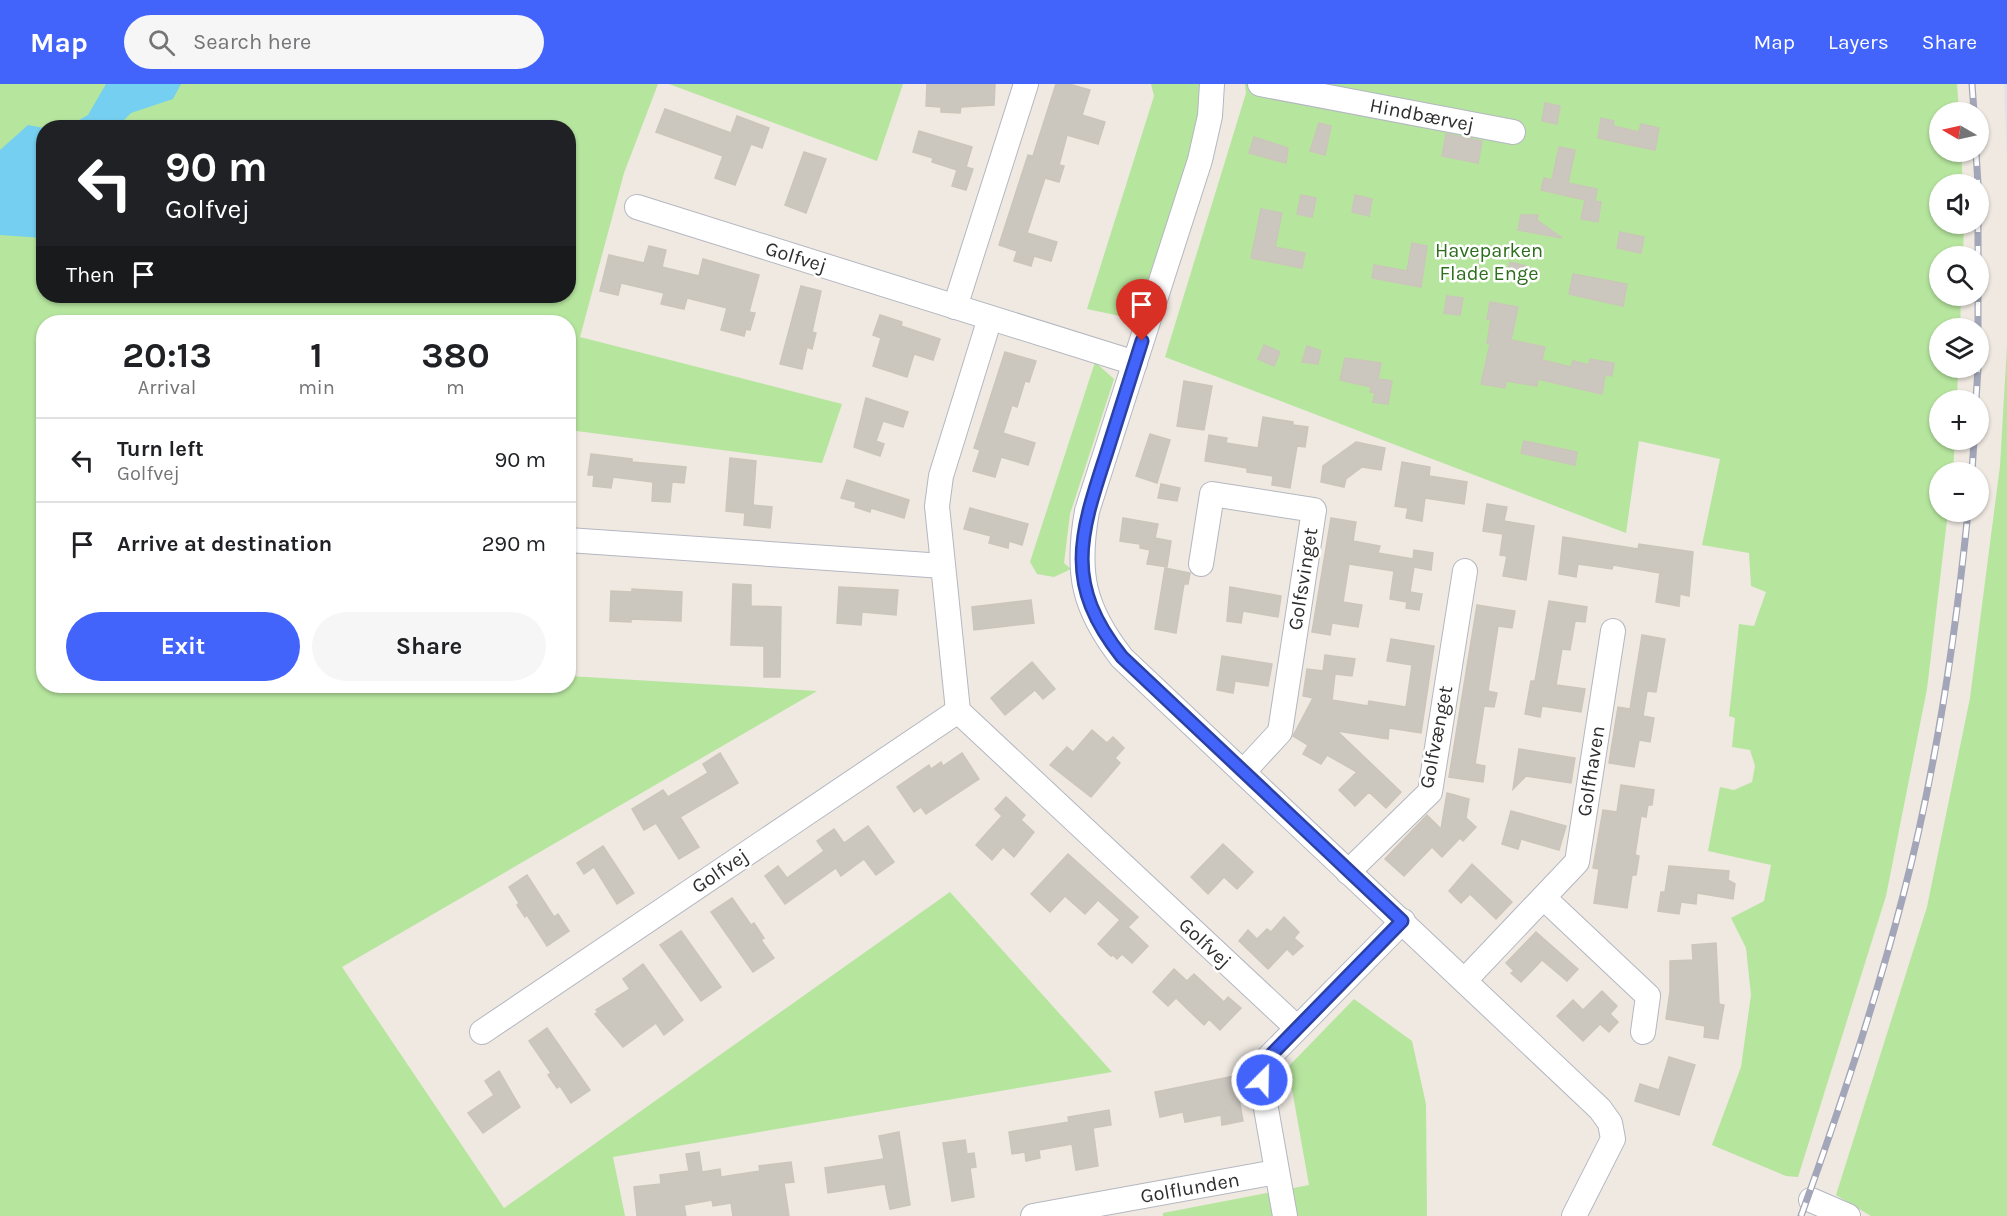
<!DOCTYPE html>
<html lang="en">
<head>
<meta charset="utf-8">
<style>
	:root { --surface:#fff; --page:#f6f6f6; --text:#202124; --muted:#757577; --line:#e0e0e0; --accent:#4264fb }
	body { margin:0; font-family:Karla,sans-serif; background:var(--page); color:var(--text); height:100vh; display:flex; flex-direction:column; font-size:22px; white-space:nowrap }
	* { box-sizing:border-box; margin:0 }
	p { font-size:20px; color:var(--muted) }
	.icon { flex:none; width:33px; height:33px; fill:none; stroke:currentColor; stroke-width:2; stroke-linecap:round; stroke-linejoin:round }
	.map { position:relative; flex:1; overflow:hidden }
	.sheet { position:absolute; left:36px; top:231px; width:540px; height:378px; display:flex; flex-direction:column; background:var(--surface); border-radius:24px; box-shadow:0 2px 4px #0004 }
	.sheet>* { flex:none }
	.hud { position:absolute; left:36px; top:36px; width:540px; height:183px; border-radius:24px; box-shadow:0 2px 4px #0004; background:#202124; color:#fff; overflow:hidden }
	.needle { width:39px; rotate:279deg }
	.fabs { position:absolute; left:1929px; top:18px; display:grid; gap:12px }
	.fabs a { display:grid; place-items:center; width:60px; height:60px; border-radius:50%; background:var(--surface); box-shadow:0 2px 4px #0004; font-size:30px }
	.pin { position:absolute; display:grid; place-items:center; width:51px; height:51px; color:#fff; margin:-62px -26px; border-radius:50% 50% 50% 0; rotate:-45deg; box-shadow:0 0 6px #0007 }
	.pin .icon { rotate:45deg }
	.me { position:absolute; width:66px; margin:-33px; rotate:23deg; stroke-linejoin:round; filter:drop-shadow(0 0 4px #0008) }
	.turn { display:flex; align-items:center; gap:21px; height:126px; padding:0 30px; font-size:27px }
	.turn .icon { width:78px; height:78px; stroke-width:2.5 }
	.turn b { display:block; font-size:42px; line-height:51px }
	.then { display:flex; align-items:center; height:57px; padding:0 30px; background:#0003; gap:12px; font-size:22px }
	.eta { display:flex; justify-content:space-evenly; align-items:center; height:102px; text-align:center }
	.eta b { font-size:36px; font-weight:700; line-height:42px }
	.button { display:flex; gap:12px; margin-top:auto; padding:12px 30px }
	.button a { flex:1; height:69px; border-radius:36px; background:var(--accent); color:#fff; font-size:24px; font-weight:700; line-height:69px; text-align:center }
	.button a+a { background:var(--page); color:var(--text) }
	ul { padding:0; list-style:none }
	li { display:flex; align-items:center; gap:18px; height:84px; padding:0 30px; border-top:2px solid var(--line) }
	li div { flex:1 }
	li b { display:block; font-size:22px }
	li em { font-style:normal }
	header { display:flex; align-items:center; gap:36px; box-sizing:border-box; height:84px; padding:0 30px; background:var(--accent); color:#fff }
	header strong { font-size:28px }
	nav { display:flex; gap:33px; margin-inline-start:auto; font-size:21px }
	.search { width:420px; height:54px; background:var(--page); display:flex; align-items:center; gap:15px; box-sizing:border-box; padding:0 21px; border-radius:33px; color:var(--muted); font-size:22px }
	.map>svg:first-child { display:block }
</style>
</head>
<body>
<header>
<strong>Map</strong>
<div class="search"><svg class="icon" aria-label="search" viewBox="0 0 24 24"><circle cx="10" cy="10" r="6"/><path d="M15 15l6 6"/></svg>Search here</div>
<nav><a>Map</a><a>Layers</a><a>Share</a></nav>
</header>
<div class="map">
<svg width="2007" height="1132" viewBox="0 0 2007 1132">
	<rect width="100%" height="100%" fill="#efe9e1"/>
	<polygon fill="#e3e1e8" points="2004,0 2007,0 2007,80"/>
	<g fill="#b6e59e" fill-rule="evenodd">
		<path d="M0,0h658l-34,89 -44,164 262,67 -20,59 -253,-33 -1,-108h-524v364h524l1,-10 248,15 -475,276 162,241 446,-316 162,180 -499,85 12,59h-625zM44,44h524v168h-524z"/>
		<polygon points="669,0 903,0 877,77"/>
		<polygon points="1151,0 1207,0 1204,40 1134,235 1087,225 1154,12"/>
		<polygon points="1245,0 1957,0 1959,28 1940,28 1940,68 1961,68 1963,100 1940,100 1940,140 1964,140 1963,172 1940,172 1940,212 1961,212 1960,244 1940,244 1940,284 1958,284 1957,316 1940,316 1940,356 1955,356 1953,388 1940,388 1940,428 1948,428 1927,605 1886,812 1798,1093 1786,1092 1712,1061 1741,983 1751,911 1746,864 1731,834 1764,817 1771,781 1708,767 1720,703 1734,706 1752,698 1755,682 1750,666 1732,663 1735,634 1729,632 1739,540 1754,542 1766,508 1751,502 1749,469 1702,461 1720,375 1639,357 1626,449 1165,273 1246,9"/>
		<polygon points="2007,262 2007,1132 1871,1132 1836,1111 1927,823 1970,614 2000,382"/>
		<polygon points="1095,278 1114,295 1070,430 1064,479 1071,485 1054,493 1037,490 1030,478"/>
		<polygon points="1354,915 1412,957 1426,1020 1427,1132 1163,1132 1163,1129 1309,1101 1288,983"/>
	</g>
	<g fill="#75cff0">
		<polygon points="106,0 181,0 173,15 131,29 117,43 67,43 88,31"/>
		<polygon points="28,41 44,44 43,154 0,151 0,66"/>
	</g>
	<g fill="#cbc7bf" stroke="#cbc5ba" stroke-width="1.5">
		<polygon points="927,0 995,0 994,21 961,23 960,29 941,28 941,23 926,22"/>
		<polygon points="1056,0 1069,0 1090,6 1082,31 1105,38 1098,60 1067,51 1059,81 1064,82 1059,98 1045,94 1027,149 1057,158 1051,177 1034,172 1031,182 1014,177 1017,167 999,161 1028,71 1033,72"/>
		<polygon points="1545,19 1560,22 1557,40 1542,37"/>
		<polygon points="665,25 731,49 737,32 769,44 762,64 751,60 735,101 715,94 723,72 656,48"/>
		<polygon points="1601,34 1614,37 1613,42 1639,48 1641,40 1659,44 1655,66 1598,54"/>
		<polygon points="1319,39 1331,42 1325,71 1310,67"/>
		<polygon points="919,47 972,63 966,83 973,85 966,106 952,102 957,86 932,78 933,74 913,68"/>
		<polygon points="1446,50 1482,57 1478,79 1442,72"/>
		<polygon points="1254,53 1288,64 1286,79 1249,69"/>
		<polygon points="1559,63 1575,66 1568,99 1597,105 1595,117 1601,118 1598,138 1581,135 1585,116 1541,106 1544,94 1552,96"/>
		<polygon points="804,68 826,75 806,129 785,121"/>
		<polygon points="1301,111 1316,114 1312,133 1297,130"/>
		<polygon points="1355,111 1372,115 1369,132 1352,128"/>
		<polygon points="1261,125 1282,129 1275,163 1305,169 1302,184 1251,174"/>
		<polygon points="1521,131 1538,131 1537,136 1562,154 1518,146"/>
		<polygon points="1620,148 1644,153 1641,169 1617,164"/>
		<polygon points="1412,159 1427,162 1421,203 1372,194 1374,181 1407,187"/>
		<polygon points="649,162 666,166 662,183 699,192 703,175 759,191 749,228 755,229 750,246 746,245 744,252 721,246 727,224 687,214 684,225 661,220 664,209 621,199 618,211 600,207 609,171 644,179"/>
		<polygon points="1510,178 1526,182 1524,194 1507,191"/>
		<polygon points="1573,190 1627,200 1623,222 1569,210"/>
		<polygon points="801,202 821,207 812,248 816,249 812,265 807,263 802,285 780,280"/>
		<polygon points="1447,212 1463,214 1460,231 1444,229"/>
		<polygon points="1490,218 1518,223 1511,256 1545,263 1542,276 1571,283 1573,277 1589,281 1590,275 1614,279 1612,292 1605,291 1602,310 1538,295 1537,302 1506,297 1505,304 1481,300 1490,260 1487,259 1491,235 1487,235"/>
		<polygon points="880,231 902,238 901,242 940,255 933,276 914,270 907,293 873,282 881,254 873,251"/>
		<polygon points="1264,261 1280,268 1274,282 1258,275"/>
		<polygon points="1307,262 1321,267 1318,280 1302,278"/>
		<polygon points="1005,268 1036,277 1029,298 1025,297 1017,323 1012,321 1003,349 1035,359 1028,381 1001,373 995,393 973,387 980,366 974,364"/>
		<polygon points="1345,274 1381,279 1378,295 1392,297 1388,320 1373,318 1375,309 1370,308 1371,303 1340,296"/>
		<polygon points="1184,297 1212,302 1204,346 1177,342"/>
		<polygon points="866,314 908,328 903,343 883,337 876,357 884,360 880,372 854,363"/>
		<polygon points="1263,333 1293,338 1293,341 1308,343 1305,363 1297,362 1290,404 1272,401 1273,392 1247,388 1247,384 1205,377 1209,351 1227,354 1226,359 1258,364"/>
		<polygon points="1150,350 1170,356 1157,399 1136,392"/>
		<polygon points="1524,357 1577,368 1575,381 1521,369"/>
		<polygon points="1356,358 1385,364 1381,386 1362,383 1346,395 1344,403 1321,398 1323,382"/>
		<polygon points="591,370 632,375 632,378 686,383 684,399 672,398 670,418 652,417 653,398 613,393 611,404 593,402 594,391 588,391"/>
		<polygon points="730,374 756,377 753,421 772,423 770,444 744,441 745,429 726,427"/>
		<polygon points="1402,378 1430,383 1429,392 1467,398 1464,420 1425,414 1422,437 1406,434 1408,424 1395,422"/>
		<polygon points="847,396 909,416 904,434 871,424 870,428 855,423 856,418 841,414"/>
		<polygon points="1161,400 1180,404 1177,417 1158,414"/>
		<polygon points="1487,420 1507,423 1504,437 1534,442 1526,496 1503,492 1507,472 1500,471 1503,450 1483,447"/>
		<polygon points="970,424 1028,440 1022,461 1009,457 1008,464 989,459 991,452 964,445"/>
		<polygon points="1123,434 1158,440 1155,454 1171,457 1167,483 1147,480 1150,466 1140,464 1140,460 1120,457"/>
		<polygon points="1331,434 1356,438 1353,457 1380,462 1378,469 1413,475 1414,466 1433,469 1431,486 1414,483 1410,508 1422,510 1419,526 1406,524 1407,518 1390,515 1394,487 1349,480 1343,518 1362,521 1358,543 1332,539 1330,551 1312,548"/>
		<polygon points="1563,453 1638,465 1639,460 1693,468 1689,512 1680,510 1679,522 1656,518 1660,489 1613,481 1612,485 1578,480 1576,493 1559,490"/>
		<polygon points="1165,484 1190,489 1188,500 1184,500 1176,549 1155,545"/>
		<polygon points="733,500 751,501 751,522 781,523 780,593 764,593 764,562 731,561"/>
		<polygon points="839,503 898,506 896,531 862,528 861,541 837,539"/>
		<polygon points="1230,503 1281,512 1278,533 1243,527 1241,539 1227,537"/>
		<polygon points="632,505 682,508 681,537 631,535 631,538 610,537 611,507 632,508"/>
		<polygon points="1031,516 1034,539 974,546 972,523"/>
		<polygon points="1549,517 1587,523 1585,538 1575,537 1570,566 1562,565 1556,601 1585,605 1581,628 1542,622 1540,633 1525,630 1531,597 1535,597"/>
		<polygon points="1477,521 1515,527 1512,544 1498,542 1488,607 1497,609 1494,623 1484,622 1475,680 1485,682 1483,698 1449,693"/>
		<polygon points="1642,551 1665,555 1656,608 1647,607 1643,632 1654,634 1650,658 1639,656 1634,683 1609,679 1618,623 1630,625"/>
		<polygon points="1391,555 1434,562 1421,649 1389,644 1388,655 1337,647 1401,708 1386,724 1369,708 1355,722 1339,706 1357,688 1327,671 1321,680 1303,670 1308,661 1293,652 1313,614 1303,612 1307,585 1323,587 1325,571 1355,575 1352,592 1335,590 1332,616 1368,622 1369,617 1406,623 1412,581 1387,577"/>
		<polygon points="1222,572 1272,580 1268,602 1235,597 1233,609 1217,606"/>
		<polygon points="1032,578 1055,605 1043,615 1035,606 1005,631 991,614"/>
		<polygon points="1092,646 1107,659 1113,653 1124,664 1115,674 1120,679 1091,713 1050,681 1067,663 1073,668"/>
		<polygon points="1519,665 1575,674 1571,699 1526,692 1513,705"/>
		<polygon points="720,669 738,699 680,733 699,763 679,775 656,739 644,746 632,725 663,706 668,713 708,689 703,680"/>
		<polygon points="962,669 979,695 926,730 921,723 914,728 897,703 929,681 931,685 941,678 943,682"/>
		<polygon points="1621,701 1654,706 1652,721 1648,721 1646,733 1641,732 1635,771 1639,772 1636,791 1632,791 1627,824 1594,819 1599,785 1593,784 1603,726 1617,728"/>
		<polygon points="1447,709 1469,715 1466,734 1476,743 1463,757 1460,754 1442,773 1432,763 1404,792 1385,775 1427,731 1441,745"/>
		<polygon points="1006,713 1025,731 1021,736 1034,748 1014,773 1003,763 992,776 976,761 1002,732 995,725"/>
		<polygon points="1511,727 1566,742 1559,766 1521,755 1518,765 1502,760"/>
		<polygon points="868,742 894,778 876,791 864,775 841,792 836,784 785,820 765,792 778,782 787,794 824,767 817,757 834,745 844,759"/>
		<polygon points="1223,760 1253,788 1237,805 1224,793 1208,810 1191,793"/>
		<polygon points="603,762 634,809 617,820 594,783 584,790 577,779"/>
		<polygon points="1068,770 1138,833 1128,843 1148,862 1132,879 1122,870 1117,875 1113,871 1111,872 1098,860 1120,836 1098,816 1085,830 1065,812 1050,828 1031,810"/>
		<polygon points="1472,780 1512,818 1496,835 1470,810 1461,819 1449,807"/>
		<polygon points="1669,782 1729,787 1728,796 1735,800 1733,815 1697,809 1696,820 1681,818 1679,830 1658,827 1661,808 1665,808"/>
		<polygon points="527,791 554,833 558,830 569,847 547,862 527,831 525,833 517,821 519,819 509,803"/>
		<polygon points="732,814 751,841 754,839 764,854 761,856 774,874 753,888 711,828"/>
		<polygon points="1284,833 1299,848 1294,854 1303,862 1293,871 1287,865 1268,885 1239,857 1248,846 1257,855 1267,845 1271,848"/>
		<polygon points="681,847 721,903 701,917 660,861"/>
		<polygon points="1536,848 1578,885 1567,897 1542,876 1521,898 1511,889 1514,887 1506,879"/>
		<polygon points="1716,859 1719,920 1724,921 1718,955 1704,953 1705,942 1666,935 1670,907 1670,877 1693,876 1692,861"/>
		<polygon points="643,880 683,936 664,951 656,939 623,963 595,930 598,928 596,926 630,905 623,895"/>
		<polygon points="1174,885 1187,897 1194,890 1224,918 1228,913 1241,924 1220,946 1209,935 1204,941 1176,914 1168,922 1153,908"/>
		<polygon points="1602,907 1617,922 1610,930 1618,938 1609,948 1600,940 1583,957 1557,932 1573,916 1583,926"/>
		<polygon points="547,944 590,1006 571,1019 560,1002 557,1004 548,991 551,989 529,957"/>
		<polygon points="1669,973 1695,981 1679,1031 1635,1017 1640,1000 1659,1006"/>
		<polygon points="499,987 520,1023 483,1049 468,1029 494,1011 485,997"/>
		<polygon points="1235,992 1243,1037 1222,1041 1221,1031 1185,1038 1183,1028 1160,1033 1155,1008"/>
		<polygon points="1109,1026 1111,1041 1093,1044 1098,1082 1076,1086 1072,1060 1039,1066 1040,1074 1026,1077 1025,1068 1012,1070 1009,1048 1069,1038 1068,1033"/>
		<polygon points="899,1048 910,1121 890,1125 885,1100 828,1109 825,1084 884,1075 879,1052"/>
		<polygon points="965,1056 967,1070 974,1069 976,1083 970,1084 974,1113 952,1117 943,1059"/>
		<polygon points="699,1068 702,1088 720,1085 721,1093 760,1087 759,1082 791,1078 794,1098 784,1099 789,1132 733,1132 731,1119 713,1122 712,1116 684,1121 686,1132 637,1132 634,1103 661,1100 660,1091 689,1087 686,1070"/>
	</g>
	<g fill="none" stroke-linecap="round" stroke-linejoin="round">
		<defs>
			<g id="minor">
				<path d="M1212,0l-2,32 -10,44 -113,351c-11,62 -4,97 35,147l478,451 10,14 3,16 -39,77"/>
				<polyline points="1260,0 1513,48"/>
				<polyline points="637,123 1135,279"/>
				<polyline points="955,223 1026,0"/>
				<polyline points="990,234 941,392 937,422 958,627 1296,943"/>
				<polyline points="568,456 943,482"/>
				<polyline points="1201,480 1212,410 1314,426 1280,648 1244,687"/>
				<polyline points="1348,788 1430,708 1465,487"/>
				<polyline points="1544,814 1648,912 1643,948"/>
				<polyline points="1465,896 1577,778 1613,547"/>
				<polyline points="482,948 958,627"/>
				<polyline points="1811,1116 1848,1132"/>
				<polyline points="1033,1132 1276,1088"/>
				<polyline points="1285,1132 1261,996 1269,973 1403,837"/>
			</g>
		</defs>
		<use href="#minor" stroke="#b4b7c1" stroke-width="26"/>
		<use href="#minor" stroke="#fff" stroke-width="24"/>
		<defs>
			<g id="rail">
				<polyline points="1972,0 1974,28"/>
				<polyline points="1976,68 1978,100"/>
				<polyline points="1978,106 1978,263"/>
				<polyline points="1976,316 1978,284"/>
				<polyline points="1972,388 1974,356"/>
				<path d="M1801,1132c38,-105 74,-212 102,-320 33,-126 52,-255 65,-384"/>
			</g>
		</defs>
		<use href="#rail" stroke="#a3a6b8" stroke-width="7"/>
		<use href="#rail" stroke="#fff" stroke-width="4.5" stroke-dasharray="14" stroke-linecap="butt"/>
	</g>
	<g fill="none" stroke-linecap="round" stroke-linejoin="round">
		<defs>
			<path id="route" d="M1142,257c-12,38 -24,76 -36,114 -27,82 -42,129 16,202l280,264 -133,136 -7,23"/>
		</defs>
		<use href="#route" stroke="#2b41a3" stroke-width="15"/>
		<use href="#route" stroke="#4264fb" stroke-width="10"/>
	</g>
	<g text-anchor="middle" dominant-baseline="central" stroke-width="5" stroke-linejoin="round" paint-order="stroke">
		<g font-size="20" fill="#2e2e2e" stroke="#fff">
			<text transform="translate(1422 31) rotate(11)">Hindbærvej</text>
			<text transform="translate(796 173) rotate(17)">Golfvej</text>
			<text transform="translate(1303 495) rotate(-81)">Golfsvinget</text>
			<text transform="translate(1436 653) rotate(-79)">Golfvænget</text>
			<text transform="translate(1591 687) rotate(-81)">Golfhaven</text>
			<text transform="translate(720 787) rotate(-34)">Golfvej</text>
			<text transform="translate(1205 859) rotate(43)">Golfvej</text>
			<text transform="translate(1190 1104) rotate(-10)">Golflunden</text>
		</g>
		<g font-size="20" fill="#2c6e1b" stroke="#fff">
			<text x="1489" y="166">Haveparken<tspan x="1489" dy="23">Flade Enge</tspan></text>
		</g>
	</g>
</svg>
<div class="fabs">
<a><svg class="needle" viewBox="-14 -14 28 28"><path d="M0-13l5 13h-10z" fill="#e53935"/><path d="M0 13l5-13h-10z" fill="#757577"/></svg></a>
<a><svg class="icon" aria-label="sound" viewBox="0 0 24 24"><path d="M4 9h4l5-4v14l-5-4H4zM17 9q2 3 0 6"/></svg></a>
<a><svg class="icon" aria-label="search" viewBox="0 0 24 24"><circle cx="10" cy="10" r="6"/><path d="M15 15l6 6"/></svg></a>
<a><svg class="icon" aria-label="layers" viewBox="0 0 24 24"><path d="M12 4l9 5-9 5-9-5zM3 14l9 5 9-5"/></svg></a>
<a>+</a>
<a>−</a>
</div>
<div class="pin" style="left:1142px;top:257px;background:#d93025"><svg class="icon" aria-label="arrive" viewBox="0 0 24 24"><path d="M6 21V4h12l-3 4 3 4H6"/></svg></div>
<svg class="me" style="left:1262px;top:996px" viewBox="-20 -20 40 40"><circle r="17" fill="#4264fb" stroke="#fff" stroke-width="3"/><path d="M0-11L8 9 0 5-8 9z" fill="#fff"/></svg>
<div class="hud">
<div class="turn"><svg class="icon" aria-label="left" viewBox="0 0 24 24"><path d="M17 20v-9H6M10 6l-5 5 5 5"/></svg><div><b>90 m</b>Golfvej</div></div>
<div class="then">Then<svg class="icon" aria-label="arrive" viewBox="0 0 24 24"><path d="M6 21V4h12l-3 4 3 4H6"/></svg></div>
</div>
<section class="sheet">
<div class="eta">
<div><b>20:13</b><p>Arrival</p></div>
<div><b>1</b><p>min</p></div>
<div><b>380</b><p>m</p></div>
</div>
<ul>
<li><svg class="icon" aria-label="left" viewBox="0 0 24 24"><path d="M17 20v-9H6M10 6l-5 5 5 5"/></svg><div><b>Turn left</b><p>Golfvej</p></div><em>90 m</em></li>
<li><svg class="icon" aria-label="arrive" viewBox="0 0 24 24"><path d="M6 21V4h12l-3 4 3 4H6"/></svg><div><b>Arrive at destination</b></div><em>290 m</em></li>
</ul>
<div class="button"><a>Exit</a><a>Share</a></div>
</section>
</div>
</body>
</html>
